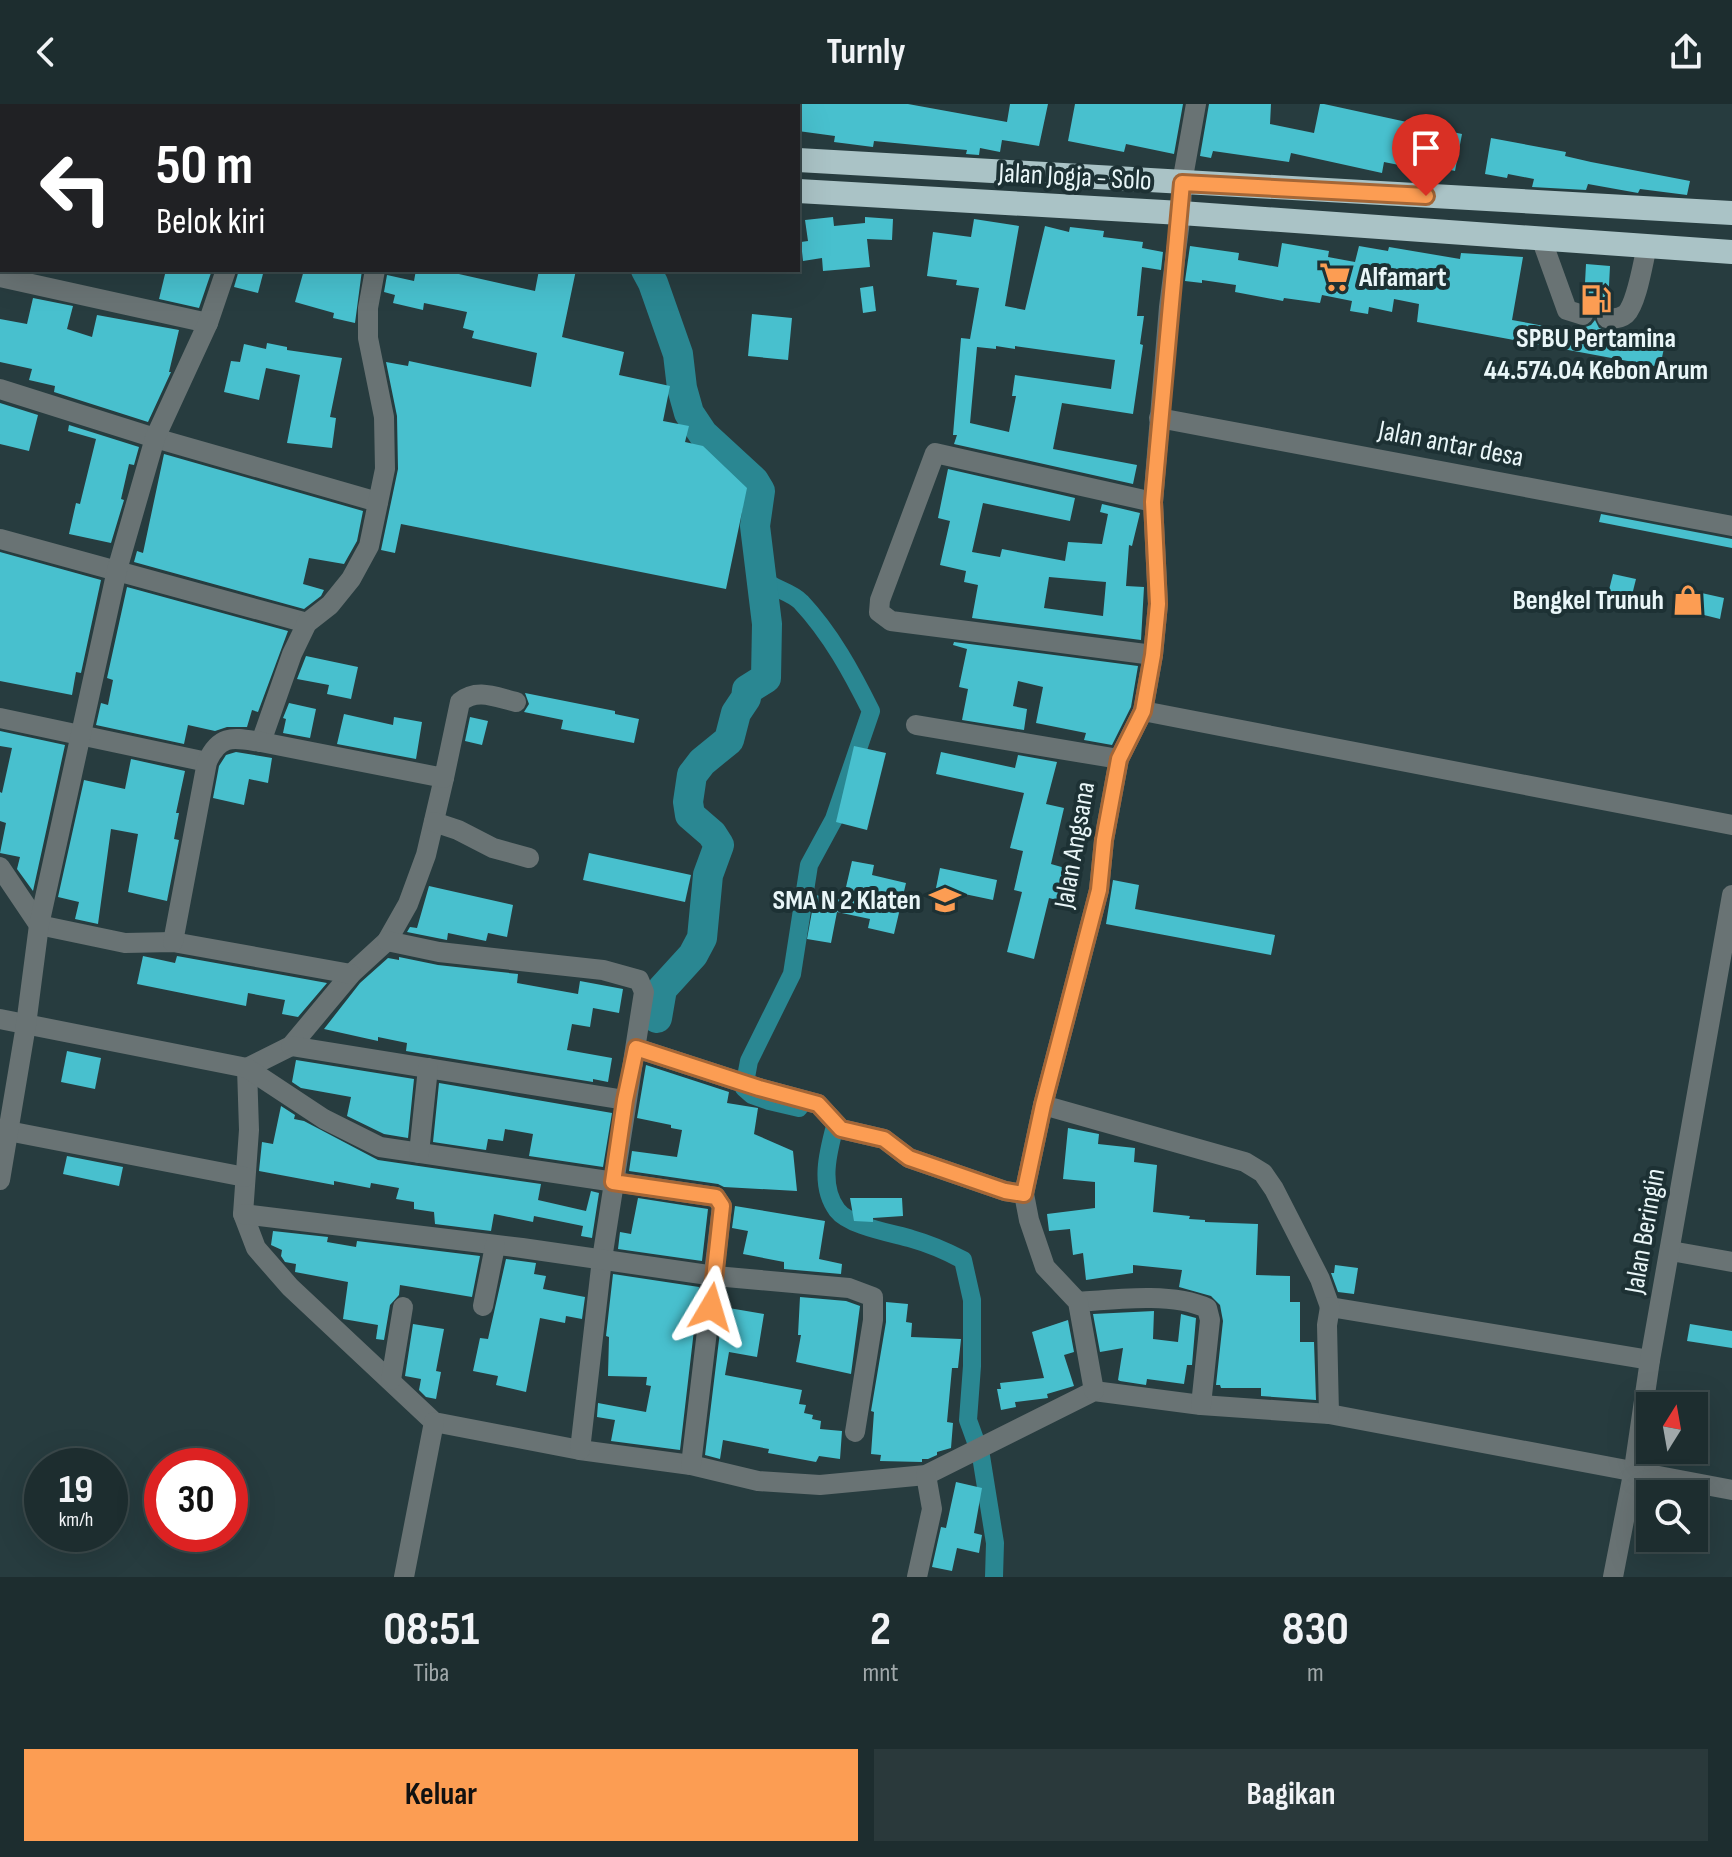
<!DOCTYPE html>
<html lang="id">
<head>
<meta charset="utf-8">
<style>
	:root { --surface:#1d2d2f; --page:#2a393b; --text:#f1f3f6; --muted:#a0a8aa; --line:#3b494b; --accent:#fc9d53 }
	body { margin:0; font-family:"Sofia Sans Condensed",sans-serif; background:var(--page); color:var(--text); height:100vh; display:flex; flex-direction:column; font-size:30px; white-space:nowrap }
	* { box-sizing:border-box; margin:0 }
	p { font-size:26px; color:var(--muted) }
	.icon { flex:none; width:44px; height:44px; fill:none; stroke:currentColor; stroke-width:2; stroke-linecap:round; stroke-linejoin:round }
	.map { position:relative; height:1473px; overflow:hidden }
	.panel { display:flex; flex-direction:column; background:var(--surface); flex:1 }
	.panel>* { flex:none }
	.hud { position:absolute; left:0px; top:0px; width:800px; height:168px; box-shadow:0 8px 32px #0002,0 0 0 2px var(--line); background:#202124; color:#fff; overflow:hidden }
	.needle { width:52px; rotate:11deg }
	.fabs { position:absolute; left:1636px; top:1288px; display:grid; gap:16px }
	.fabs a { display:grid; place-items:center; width:72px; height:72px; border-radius:0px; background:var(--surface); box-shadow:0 8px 32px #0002,0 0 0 2px var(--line); font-size:40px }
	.speed { position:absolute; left:24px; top:1344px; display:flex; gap:16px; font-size:40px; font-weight:700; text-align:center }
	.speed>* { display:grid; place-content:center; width:104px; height:104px; border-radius:50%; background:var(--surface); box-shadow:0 8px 32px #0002,0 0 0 2px var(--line); line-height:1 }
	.speed small { font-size:20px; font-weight:400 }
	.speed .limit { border:12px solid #d22; background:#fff; color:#111 }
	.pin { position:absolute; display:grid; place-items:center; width:68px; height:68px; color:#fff; margin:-82px -34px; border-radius:50% 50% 50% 0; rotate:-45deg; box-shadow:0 0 8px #0007 }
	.pin .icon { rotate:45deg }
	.me { position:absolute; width:88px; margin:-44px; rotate:7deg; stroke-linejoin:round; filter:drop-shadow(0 0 6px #0008) }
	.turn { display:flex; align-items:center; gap:28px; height:168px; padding:0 24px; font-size:36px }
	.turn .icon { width:104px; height:104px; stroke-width:2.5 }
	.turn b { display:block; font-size:56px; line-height:68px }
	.eta { display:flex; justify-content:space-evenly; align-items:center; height:136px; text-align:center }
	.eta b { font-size:48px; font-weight:700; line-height:56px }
	.button { display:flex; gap:16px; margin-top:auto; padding:16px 24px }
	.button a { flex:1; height:92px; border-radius:0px; background:var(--accent); color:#111; font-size:32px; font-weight:700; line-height:92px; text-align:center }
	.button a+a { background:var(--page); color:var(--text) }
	header { display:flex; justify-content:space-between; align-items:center; height:104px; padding:0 24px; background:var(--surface); font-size:36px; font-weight:700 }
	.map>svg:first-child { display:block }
</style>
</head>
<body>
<header><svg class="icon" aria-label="back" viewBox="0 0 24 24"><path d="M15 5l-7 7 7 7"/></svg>Turnly<svg class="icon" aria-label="share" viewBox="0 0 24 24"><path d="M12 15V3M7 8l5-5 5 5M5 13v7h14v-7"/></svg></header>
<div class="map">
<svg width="1732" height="1473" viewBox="0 0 1732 1473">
	<rect width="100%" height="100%" fill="#273c3f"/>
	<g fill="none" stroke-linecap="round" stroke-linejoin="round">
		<g stroke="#2a8792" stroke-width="18">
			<path d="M760,472c10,13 29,14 41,26 30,32 51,71 70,109l-37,108 -25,46 -17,109 -43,87 -5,27 8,7 17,6 30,7"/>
			<path d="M828,1010l6,7 1,5c-7,26 -16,60 2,84 12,16 55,23 75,29 18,5 34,12 51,21l9,40v66l-4,54 13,36 14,87 -1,34"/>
		</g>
		<polyline stroke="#2a8792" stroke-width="30" points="646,166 653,179 678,250 682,284 689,309 703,330 754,377 760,387 755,422 767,520 766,574 747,586 746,594 736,609 729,636 702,658 692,671 688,698 690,711 712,730 719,741 708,771 702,834 693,851 662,885 657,914"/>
	</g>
	<g fill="#48c0ce" fill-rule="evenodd">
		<polygon points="798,0 908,0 1007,18 1010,0 1048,0 1039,42 1002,36 1000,48 980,44 979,51 966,50 967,46 874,37 873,43 834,38 835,32 798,27"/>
		<polygon points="1075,0 1183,0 1174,50 1126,40 1124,48 1068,37"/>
		<polygon points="1209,0 1271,0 1270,20 1314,29 1320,0 1324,0 1462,30 1455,67 1425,60 1424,66 1384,58 1382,69 1291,49 1289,58 1213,47 1211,54 1200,52"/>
		<polygon points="1491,34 1566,48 1565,52 1591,58 1690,77 1687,91 1640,85 1638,89 1588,80 1586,86 1532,83 1534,75 1508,70 1507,74 1485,70"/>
		<polygon points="833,113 834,122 865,119 865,113 893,115 892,136 867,135 870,163 823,167 822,154 803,157 801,138 808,137 805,116"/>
		<path d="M974,115l45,7 -14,80 20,4 20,-84 24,6 1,-5 34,4 -1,6 40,5 -1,6 21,4 -2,18 -19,-3 -5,49h7l-4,28 3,1 -10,69 -71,-11 -9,46 84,16 -4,19 -179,-40 3,-9h-4l8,-97 9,1 9,-51 -23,-3 1,-5 -30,-4 6,-44 38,5zM996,242l19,3v-3l100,14 -4,29 -96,-14 -3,21h4l-7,36 -39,-9 7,-76 19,2z"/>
		<polygon points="1282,139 1329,147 1328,153 1355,158 1359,142 1388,147 1389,143 1460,155 1461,149 1523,153 1512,216 1582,229 1583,224 1591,221 1595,216 1599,224 1607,227 1607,234 1664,244 1660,263 1417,218 1419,200 1394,195 1392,208 1369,203 1368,210 1350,207 1352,197 1322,191 1320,199 1284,194 1283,197 1235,188 1236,181 1202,176 1202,179 1185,177 1190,142 1239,149 1238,156 1278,163"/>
		<polygon points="1586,160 1610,162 1608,201 1601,202 1596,208 1592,202 1584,198"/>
		<polygon points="166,166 212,166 199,204 159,195"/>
		<polygon points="239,166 264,166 258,189 234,183"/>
		<polygon points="304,166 362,166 355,219 333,214 334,209 295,198"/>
		<polygon points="416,166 441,166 535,187 539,166 576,166 562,233 624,248 619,271 670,282 663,317 689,322 685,338 703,342 747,384 726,485 401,420 395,449 381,446 398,365 397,312 386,258 408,262 409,257 531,283 537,249 472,234 474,227 463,224 467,208 424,199 423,206 393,199 395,191 384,188 387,171 414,177"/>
		<polygon points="873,182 876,207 863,209 860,184"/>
		<polygon points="33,194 73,202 67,225 92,233 97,211 179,226 169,268 171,268 148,318 54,288 55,282 29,276 32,265 0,258 0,215 27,220"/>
		<polygon points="752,210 792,214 788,256 748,252"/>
		<polygon points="267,239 287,243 287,246 342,254 330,313 336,314 332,344 287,339 300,271 266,264 259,296 224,288 231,257 240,258 244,240 266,245"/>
		<polygon points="0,299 38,311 29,347 0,340"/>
		<polygon points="69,321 139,343 134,361 129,360 121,395 124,396 111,439 69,430 76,399 80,400 96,335 68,327"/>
		<polygon points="164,350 363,407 357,437 344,460 309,454 303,480 324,486 321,492 304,505 134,458 137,447 143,449"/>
		<path d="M948,365l127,29 -5,23 -87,-18 -11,49 28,5 2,-8 63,12 3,-19 34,2 6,-30 -8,-2 2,-8 38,9 -8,33 -3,-1 -3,41 18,1 -3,53 -169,-22 6,-33 -14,-3 2,-11 -26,-6 10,-44 -12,-3zM1049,473l57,5 -3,34 -59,-8z"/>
		<polygon points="1601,410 1732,435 1732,444 1599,418"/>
		<polygon points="0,448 101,476 81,569 76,568 72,591 0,577"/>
		<polygon points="1613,470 1636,475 1630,499 1607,494"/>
		<polygon points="127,483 288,527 258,608 252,606 247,623 227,623 215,627 188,621 184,640 96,621 101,599 108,601 113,576 107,574"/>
		<polygon points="1697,488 1724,494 1720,515 1692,508"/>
		<polygon points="954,538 1138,562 1131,603 1112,641 1084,636 1086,629 1036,619 1043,583 1018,577 1013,602 1027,605 1024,626 962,616 968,585 959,583 967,545 953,541"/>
		<polygon points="306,552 358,563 351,595 327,590 329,581 297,575"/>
		<polygon points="525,589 615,607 615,610 639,615 634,639 561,625 563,616 524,608 529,600"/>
		<polygon points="289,599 316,605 310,634 283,629 286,615 283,614"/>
		<polygon points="344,610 393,621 394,613 422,618 416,655 337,640"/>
		<polygon points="470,613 488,617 482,641 465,637"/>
		<polygon points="0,627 65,641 33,787 17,765 20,753 0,749 6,719 0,717 0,688 2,689 12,644 0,642"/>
		<polygon points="854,642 886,649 867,726 836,718"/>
		<polygon points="236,648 272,654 268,679 249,675 244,701 213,694 219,662 226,651"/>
		<polygon points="941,648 1015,664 1018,651 1057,658 1046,700 1064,704 1051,760 1065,764 1057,796 1049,794 1034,855 1007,848 1022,788 1014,786 1023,747 1010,744 1024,689 936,670"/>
		<polygon points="131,655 185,667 176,709 179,709 174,735 179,736 167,797 128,788 138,730 111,725 98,820 75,815 79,798 58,793 84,676 125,685"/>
		<polygon points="589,749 691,771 685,798 583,776"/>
		<polygon points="852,757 874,761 872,771 906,779 894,830 868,824 870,815 837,808 831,839 807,835 815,791 843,796"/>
		<polygon points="940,764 997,776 993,796 936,784"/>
		<polygon points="1113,776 1139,781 1135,805 1275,831 1271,851 1106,820"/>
		<polygon points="429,782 513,801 507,833 488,829 486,837 448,829 447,836 407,828 410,823 417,824"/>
		<polygon points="143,852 175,859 177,852 327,879 298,913 282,910 285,896 248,889 246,902 137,880"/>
		<polygon points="399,853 438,861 518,870 517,879 578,890 580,877 623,885 619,909 593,904 590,923 572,920 567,946 612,954 608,978 593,975 593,978 406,947 407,939 378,933 378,937 324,925 360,879 388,854 399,856"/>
		<polygon points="67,947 101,954 95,985 61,978"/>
		<polygon points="296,956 414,975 408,1034 384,1030 347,1012 351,993 301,984 292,978"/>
		<polygon points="646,961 729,988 727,999 758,1004 754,1030 793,1047 797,1087 724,1083 718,1080 629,1067 632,1047 677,1053 682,1026 671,1024 671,1021 637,1014"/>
		<polygon points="439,979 612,1009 603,1063 529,1052 533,1030 505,1025 503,1037 488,1035 486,1046 433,1038"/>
		<polygon points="281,1002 295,1011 294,1015 304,1017 378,1056 541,1080 538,1096 586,1107 591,1087 599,1089 592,1134 581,1132 583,1122 534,1112 533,1118 494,1110 491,1127 435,1120 434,1108 414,1105 414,1098 396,1095 399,1084 371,1079 370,1084 334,1077 334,1081 259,1067 262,1038 273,1040"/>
		<polygon points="1068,1024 1099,1030 1098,1040 1135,1044 1134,1058 1157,1061 1153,1108 1190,1112 1189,1115 1205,1116 1205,1118 1258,1120 1256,1171 1290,1172 1290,1198 1300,1198 1300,1238 1314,1238 1316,1296 1261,1292 1261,1284 1221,1284 1220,1281 1216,1281 1223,1217 1220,1201 1211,1192 1179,1183 1182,1166 1133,1161 1133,1169 1086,1176 1083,1149 1073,1151 1070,1125 1049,1127 1047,1110 1095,1104 1095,1078 1063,1075"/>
		<polygon points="67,1052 123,1063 119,1082 63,1070"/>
		<polygon points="638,1094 708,1105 702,1157 618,1145 620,1128 631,1130"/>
		<polygon points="850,1094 902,1094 903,1112 873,1114 873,1118 854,1117"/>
		<polygon points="735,1102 825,1117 819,1155 842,1160 841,1170 784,1165 784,1158 743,1150 748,1127 732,1124"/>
		<polygon points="273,1127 328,1133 327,1138 356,1143 357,1137 480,1152 472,1193 400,1181 399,1191 390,1201 384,1236 376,1235 378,1221 343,1215 348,1178 295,1168 296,1160 285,1158 281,1152 282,1146 271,1141"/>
		<polygon points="506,1155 536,1159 534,1170 546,1172 543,1185 585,1193 582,1215 566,1212 565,1219 540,1214 526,1288 496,1281 498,1272 473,1267 480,1234 488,1235"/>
		<polygon points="1335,1161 1358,1164 1354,1190 1338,1188 1331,1169 1334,1169"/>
		<polygon points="613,1170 699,1183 680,1346 611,1337 615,1316 597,1313 598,1299 646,1308 651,1282 646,1281 647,1273 608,1272 609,1233 606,1232"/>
		<polygon points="800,1193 846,1197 860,1202 851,1270 796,1258 801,1231 798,1231"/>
		<polygon points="886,1198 908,1200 906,1218 912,1219 911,1233 961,1235 958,1264 952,1264 947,1318 953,1319 951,1344 937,1348 937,1351 928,1355 922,1355 922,1358 880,1357 881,1351 871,1350 874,1308 871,1307 886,1218"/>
		<polygon points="723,1203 764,1210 757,1253 729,1248 725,1271 802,1286 799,1300 806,1301 804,1309 813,1311 812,1315 821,1317 820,1325 842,1327 840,1355 819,1352 816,1358 768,1349 769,1345 723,1336 720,1355 705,1351"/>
		<polygon points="1154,1207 1153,1235 1178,1238 1181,1210 1196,1214 1192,1261 1187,1261 1184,1280 1147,1275 1146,1281 1120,1277 1118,1276 1123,1244 1100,1248 1093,1210"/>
		<polygon points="1068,1216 1074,1248 1064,1251 1074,1282 1047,1290 1048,1294 1015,1298 1016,1303 1001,1306 997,1285 1001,1285 1000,1279 1044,1274 1032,1228"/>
		<polygon points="413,1220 444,1225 436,1267 441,1268 436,1295 426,1293 419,1286 421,1275 405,1272"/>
		<polygon points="1690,1220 1732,1227 1732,1244 1687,1237"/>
		<polygon points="956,1378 982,1384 974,1429 982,1431 979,1449 957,1444 952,1467 932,1463 941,1423 946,1424"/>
	</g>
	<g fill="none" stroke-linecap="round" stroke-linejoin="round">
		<g stroke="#697374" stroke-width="20">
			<polyline points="9,2 9,0"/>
			<polyline points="337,2 338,0"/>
			<polyline points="585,2 585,0"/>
			<polyline points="0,91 2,83"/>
			<polyline points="1541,134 1567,206 1583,211"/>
			<polyline points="0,173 208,219"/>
			<path d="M1607,214c7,1 13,1 19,-4 11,-11 17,-52 21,-68"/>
			<polyline points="0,285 155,334 378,398"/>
			<polyline points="1159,314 1732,422"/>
			<polyline points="0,435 307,519"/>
			<polyline points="1153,551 891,517 879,508 880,496 935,349 1153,398"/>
			<polyline points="1143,607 1732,721"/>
			<polyline points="0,614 207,658"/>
			<polyline points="916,621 1119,655"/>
			<polyline points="261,638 292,550 307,519 330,501 351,475 369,442 385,365 384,313 368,234 368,204 375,166"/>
			<polyline points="444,674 426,751 408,800 387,837 351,870 291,942 247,964 249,1026 243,1110 256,1144 290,1183 434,1318 580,1346 691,1361 758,1377 820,1381 926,1371 1094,1287 1201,1301 1329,1310 1732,1386"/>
			<polyline points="434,718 458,726 493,744 529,754"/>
			<polyline points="0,763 39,821 125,839 173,838 351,870"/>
			<polyline points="387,837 439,848 603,866 639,876 644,888 602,1155 580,1346"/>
			<path d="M173,838l34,-180c13,-29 27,-24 54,-20l183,36 16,-76c17,-14 35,-5 56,0"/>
			<polyline points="0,915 247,964 324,1015 380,1043 716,1093 722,1102 691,1361"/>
			<polyline points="291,942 625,996"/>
			<polyline points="636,944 759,984 818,1000 841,1025 884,1035 909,1054 1005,1087 1024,1090"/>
			<polyline points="1043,1001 1245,1058 1263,1069 1274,1085 1320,1175 1330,1203 1650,1256"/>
			<polyline points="8,1027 245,1073"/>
			<polyline points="419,1049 428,964"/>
			<polyline points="0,1076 26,921 39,821 117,466 155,334 208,219 226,166"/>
			<polyline points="243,1110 522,1144 715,1172 849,1184 873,1193 873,1216 855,1328"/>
			<polyline points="1671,1147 1732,1158"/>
			<path d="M1078,1198c38,-3 94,-10 129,6l3,12 -9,85"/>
			<polyline points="483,1202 495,1142"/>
			<polyline points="391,1276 403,1203"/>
			<polyline points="1094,1287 1078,1198 1045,1163 1029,1116 1024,1090 1043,1001 1099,786 1104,736 1119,655 1143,607 1153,551 1158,500 1153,398 1169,203 1181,109 1182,79 1196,0"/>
			<polyline points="1329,1310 1327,1221 1330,1203"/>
			<polyline points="404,1473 434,1318"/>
			<polyline points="917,1473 932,1405 926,1371"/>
			<polyline points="1613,1473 1634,1365 1650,1256 1732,791"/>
		</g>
		<g stroke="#aac3c6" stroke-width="24">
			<polyline points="0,20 2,20"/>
			<polyline points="0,43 2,43"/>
			<polyline points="798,56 1732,109"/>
			<polyline points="798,87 1181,109 1732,148"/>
		</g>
	</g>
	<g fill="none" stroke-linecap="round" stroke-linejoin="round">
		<defs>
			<polyline id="route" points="711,1203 722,1102 716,1093 613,1078 625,996 636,944 759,984 818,1000 841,1025 884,1035 909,1054 1005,1087 1024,1090 1043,1001 1099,786 1104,736 1119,655 1143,607 1153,551 1158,500 1153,398 1182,79 1426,92"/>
		</defs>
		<use href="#route" stroke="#a46636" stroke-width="20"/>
		<use href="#route" stroke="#fc9d53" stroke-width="14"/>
	</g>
	<defs>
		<symbol id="supermarket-bare" viewBox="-9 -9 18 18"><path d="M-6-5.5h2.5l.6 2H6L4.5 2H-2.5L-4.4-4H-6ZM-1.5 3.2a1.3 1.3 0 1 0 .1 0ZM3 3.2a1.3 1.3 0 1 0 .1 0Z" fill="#fc9d53" stroke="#1d3134" stroke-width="2.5" paint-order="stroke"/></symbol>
		<symbol id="fuel-bare" viewBox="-9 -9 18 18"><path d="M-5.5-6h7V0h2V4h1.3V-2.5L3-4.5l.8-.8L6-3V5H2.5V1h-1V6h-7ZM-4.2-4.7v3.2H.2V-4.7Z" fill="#fc9d53" stroke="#1d3134" stroke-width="2.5" paint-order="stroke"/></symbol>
		<symbol id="shop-bare" viewBox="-9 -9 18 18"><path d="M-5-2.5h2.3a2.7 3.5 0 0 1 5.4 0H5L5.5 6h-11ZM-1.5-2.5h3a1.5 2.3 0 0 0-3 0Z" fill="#fc9d53" stroke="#1d3134" stroke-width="2.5" paint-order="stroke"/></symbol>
		<symbol id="school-bare" viewBox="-9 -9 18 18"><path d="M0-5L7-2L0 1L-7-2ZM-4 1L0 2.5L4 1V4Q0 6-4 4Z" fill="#fc9d53" stroke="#1d3134" stroke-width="2.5" paint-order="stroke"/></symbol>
	</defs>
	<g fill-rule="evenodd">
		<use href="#supermarket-bare" x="1313" y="151" width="44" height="44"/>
		<use href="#fuel-bare" x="1574" y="174" width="44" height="44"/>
		<use href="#shop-bare" x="1666" y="474" width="44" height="44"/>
		<use href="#school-bare" x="923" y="774" width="44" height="44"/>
	</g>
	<g text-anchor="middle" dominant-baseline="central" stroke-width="8" stroke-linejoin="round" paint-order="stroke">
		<g font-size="28" fill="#e9f6f8" stroke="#1d3134">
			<text transform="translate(1075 73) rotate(3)">Jalan Jogja - Solo</text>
			<text transform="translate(1451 340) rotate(11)">Jalan antar desa</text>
			<text transform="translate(1075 741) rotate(-80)">Jalan Angsana</text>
			<text transform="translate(1645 1127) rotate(-80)">Jalan Beringin</text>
		</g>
		<g font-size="28" font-weight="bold" fill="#e9f6f8" stroke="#1d3134" text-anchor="end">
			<text x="1359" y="173" text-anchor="start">Alfamart</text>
			<text x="1596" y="234" text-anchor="middle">SPBU Pertamina<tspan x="1596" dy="32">44.574.04 Kebon Arum</tspan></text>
			<text x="1664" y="496">Bengkel Trunuh</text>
			<text x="921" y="796">SMA N 2 Klaten</text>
		</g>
	</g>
</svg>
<div class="fabs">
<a><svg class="needle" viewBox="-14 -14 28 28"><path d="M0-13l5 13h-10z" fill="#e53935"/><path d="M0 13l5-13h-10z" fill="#a0a8aa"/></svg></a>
<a><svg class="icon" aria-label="search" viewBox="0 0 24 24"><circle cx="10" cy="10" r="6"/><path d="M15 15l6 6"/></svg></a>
</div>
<div class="speed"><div>19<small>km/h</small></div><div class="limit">30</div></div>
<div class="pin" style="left:1426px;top:92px;background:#d93025"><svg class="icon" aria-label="arrive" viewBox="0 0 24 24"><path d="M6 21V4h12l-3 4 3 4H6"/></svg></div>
<svg class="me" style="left:711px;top:1203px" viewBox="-20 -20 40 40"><path d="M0-17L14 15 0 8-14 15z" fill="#fc9d53" stroke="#fff" stroke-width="4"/></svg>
<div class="hud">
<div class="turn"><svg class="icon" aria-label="left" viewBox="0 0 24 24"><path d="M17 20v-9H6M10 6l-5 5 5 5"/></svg><div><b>50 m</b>Belok kiri</div></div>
</div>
</div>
<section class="panel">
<div class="eta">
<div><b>08:51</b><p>Tiba</p></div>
<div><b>2</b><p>mnt</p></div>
<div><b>830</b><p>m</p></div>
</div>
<div class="button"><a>Keluar</a><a>Bagikan</a></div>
</section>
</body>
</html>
